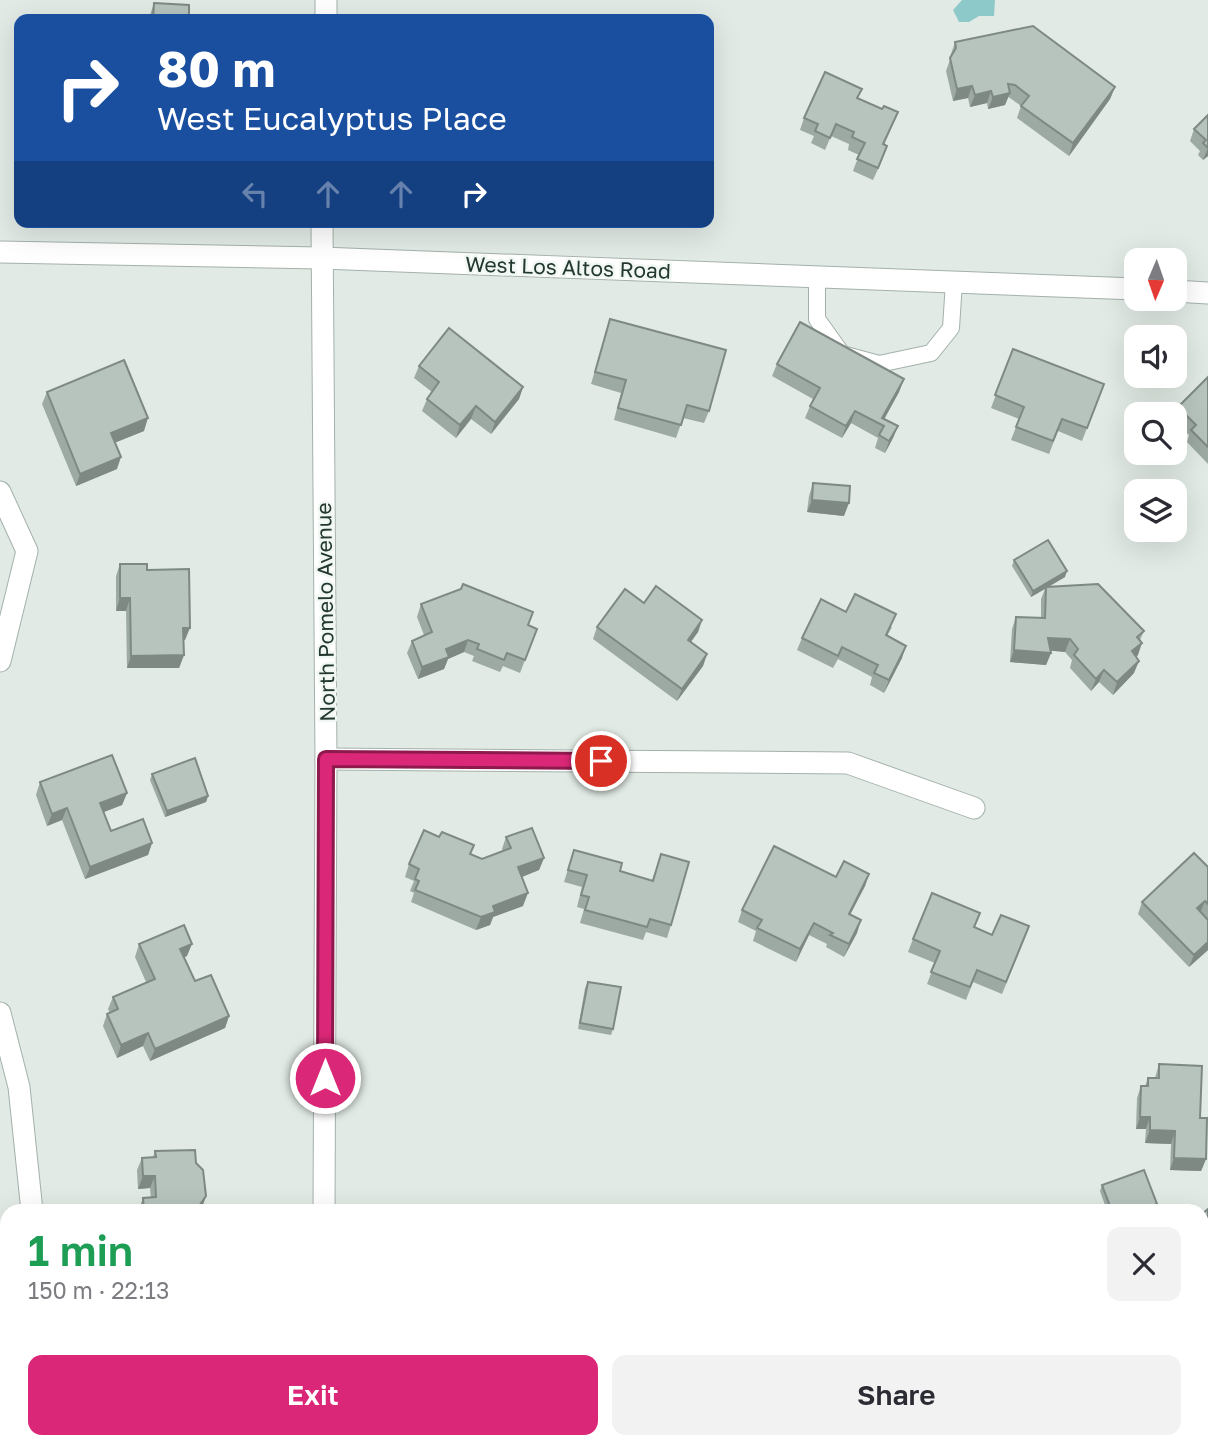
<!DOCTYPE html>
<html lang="en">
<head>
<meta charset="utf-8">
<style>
	:root { --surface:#fff; --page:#f2f2f3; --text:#2b2b33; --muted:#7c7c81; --accent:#db2777 }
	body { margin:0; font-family:"Golos Text",sans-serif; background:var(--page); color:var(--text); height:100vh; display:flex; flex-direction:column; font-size:26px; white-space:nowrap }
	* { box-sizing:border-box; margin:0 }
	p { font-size:23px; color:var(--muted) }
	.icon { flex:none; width:38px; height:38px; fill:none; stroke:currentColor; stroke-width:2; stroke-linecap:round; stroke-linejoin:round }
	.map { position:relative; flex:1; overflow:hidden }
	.sheet { position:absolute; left:0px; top:1204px; width:1209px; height:245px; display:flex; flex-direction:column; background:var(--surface); border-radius:21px 21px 0 0; box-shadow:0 7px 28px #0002 }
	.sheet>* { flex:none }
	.top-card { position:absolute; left:14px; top:14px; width:700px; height:214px; border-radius:14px; box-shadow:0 7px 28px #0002; background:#1a4fa0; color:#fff; overflow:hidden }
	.needle { width:46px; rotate:182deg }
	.controls { position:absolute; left:1124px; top:248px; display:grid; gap:14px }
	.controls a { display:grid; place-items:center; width:63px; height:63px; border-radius:14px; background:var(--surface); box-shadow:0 7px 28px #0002; font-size:35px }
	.pin { position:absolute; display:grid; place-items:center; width:60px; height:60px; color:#fff; margin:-30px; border:4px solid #fff; border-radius:50%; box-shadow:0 2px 7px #0007 }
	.me { position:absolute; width:77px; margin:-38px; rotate:0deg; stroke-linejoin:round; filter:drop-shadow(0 0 5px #0008) }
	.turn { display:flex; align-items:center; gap:24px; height:147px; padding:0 28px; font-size:32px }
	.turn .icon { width:91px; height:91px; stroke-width:2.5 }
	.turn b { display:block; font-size:49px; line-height:60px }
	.lanes { display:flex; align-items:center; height:66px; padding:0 28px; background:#0003; justify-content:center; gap:35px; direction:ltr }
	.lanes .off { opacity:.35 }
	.round { display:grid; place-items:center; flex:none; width:74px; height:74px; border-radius:14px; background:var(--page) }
	.headline { display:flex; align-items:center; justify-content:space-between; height:119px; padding:0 28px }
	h1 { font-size:42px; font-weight:600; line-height:52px; color:#1e9e55 }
	.button { display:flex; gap:14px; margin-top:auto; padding:14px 28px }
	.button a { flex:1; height:80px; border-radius:14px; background:var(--accent); color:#fff; font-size:28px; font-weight:600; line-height:80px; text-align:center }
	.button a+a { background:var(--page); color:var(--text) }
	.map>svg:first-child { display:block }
</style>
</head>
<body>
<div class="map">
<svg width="1208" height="1449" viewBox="0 0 1208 1449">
	<rect width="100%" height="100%" fill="#e1eae4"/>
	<polygon fill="#8ec9c9" points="962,0 995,0 994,16 979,16 969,22 959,22 953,10"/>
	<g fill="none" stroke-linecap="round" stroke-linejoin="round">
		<g stroke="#8ec9c9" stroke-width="8">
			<polyline points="1202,1354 1208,1350"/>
			<polyline points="1006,1449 1016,1442"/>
		</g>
		<defs>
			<polyline id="service" points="817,276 817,319 842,354 879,364 931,353 951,328 954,282"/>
			<g id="minor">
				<polyline points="326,19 326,0"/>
				<polyline points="322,222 326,759 324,1211"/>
				<polyline points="0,252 321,258 1136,289"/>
				<polyline points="1174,291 1208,293"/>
				<polyline points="0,492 27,551 0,661"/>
				<polyline points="326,759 848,763 974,808"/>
				<polyline points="0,1013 19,1087 32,1211"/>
				<polyline points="0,1244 7,1244"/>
				<polyline points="12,1449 13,1442"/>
				<polyline points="323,1449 323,1442"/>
			</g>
		</defs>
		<use href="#service" stroke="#a4b1aa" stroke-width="18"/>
		<use href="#minor" stroke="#a4b1aa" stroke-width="23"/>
		<use href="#service" stroke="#fff" stroke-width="16"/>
		<use href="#minor" stroke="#fff" stroke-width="21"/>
	</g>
	<g fill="#9da9a3">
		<polygon points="154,3 189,19 150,19 150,15"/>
		<polygon points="955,42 1115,87 1110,99 1069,156 1017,118 1021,106 1010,98 1008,97 1005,105 988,109 987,103 970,107 968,98 953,101 946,71 951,57 951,54"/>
		<polygon points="858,99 893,124 884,145 883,158 873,180 853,171 859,155 848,150 849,144 831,136 825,150 811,143 814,136 800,130 804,118"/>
		<polygon points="1208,115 1208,156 1203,160 1198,155 1200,151 1190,141 1194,129"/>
		<polygon points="610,319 709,411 704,423 683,418 676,438 614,420 621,393 591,384"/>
		<polygon points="1013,349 1104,384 1082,441 1058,431 1049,454 1011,440 1019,419 991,408"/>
		<polygon points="777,364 904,379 899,392 884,419 898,426 893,438 885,453 875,448 878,438 851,423 842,438 805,418 813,399 772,376"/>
		<polygon points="419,366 523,387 519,399 491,434 471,419 456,438 422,411 427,399 432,392 414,378"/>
		<polygon points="1208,377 1208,464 1187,442 1189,435 1174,420 1174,417 1178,407"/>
		<polygon points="47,392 144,431 115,442 117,469 76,486 42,404"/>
		<polygon points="813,483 844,516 807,512 809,496"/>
		<polygon points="1014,560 1065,577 1048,587 1144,631 1140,640 1138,655 1136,657 1134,673 1113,695 1099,682 1091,691 1070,668 1072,660 1065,652 1050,650 1051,653 1046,665 1010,662 1012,629 1016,617 1041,617 1041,599 1045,589 1031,597 1012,566"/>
		<polygon points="120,564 147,570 185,640 184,640 184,655 179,668 127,668 126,611 116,611 116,576"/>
		<polygon points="644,603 702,620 698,632 691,642 707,654 703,666 677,701 593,639 597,627"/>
		<polygon points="421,604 528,625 537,629 520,673 503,666 500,672 472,661 474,656 464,652 448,659 444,669 418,679 407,653 412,641 424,635 417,617"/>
		<polygon points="846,612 892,627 887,636 902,658 884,693 870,685 872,677 838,659 833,668 797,650 802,638"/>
		<polygon points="152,774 208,796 206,802 165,817 150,780"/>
		<polygon points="40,782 127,793 122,805 104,812 111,831 152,843 148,855 85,879 62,820 47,826 36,795"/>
		<polygon points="506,837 544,858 539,870 522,877 523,906 493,917 490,925 476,930 411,902 414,893 410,891 414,881 405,877 409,864 470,854 482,859 503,851 502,849"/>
		<polygon points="574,850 620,871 652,880 661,854 671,925 667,938 646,932 643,940 580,923 584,909 577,907 582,887 564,882"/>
		<polygon points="1208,867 1208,950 1189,967 1138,914 1142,902"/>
		<polygon points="869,874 865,886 850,915 857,933 844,957 826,947 827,944 809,935 796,962 753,941 756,931 738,922 742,910 836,877"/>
		<polygon points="975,928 992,935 1025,938 1002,994 973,982 966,1000 927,984 935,963 908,952 913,939"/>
		<polygon points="139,944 187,956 184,957 195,981 229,1016 225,1028 150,1061 143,1046 117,1058 103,1026 107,1014 110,1013 108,1009 113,997 146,982 135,957"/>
		<polygon points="588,982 613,1029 611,1035 578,1029 585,988"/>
		<polygon points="1159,1064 1200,1118 1206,1159 1201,1171 1170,1170 1171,1144 1145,1143 1146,1129 1136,1129 1137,1098 1141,1086 1145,1086 1148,1078 1155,1078"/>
		<polygon points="155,1151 196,1163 206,1196 200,1211 132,1211 138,1211 143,1198 151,1198 150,1188 138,1189 137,1170 142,1158 153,1157"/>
		<polygon points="1102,1185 1157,1204 1155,1210 1107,1211 1100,1191"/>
		<polygon points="1202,1214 1208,1281 1202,1285"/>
		<polygon points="146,1442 236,1442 244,1449 154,1449"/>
		<polygon points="611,1442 668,1442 665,1449 612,1449"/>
	</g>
	<g fill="#7f8984">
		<polygon points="972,86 968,98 953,101 957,89"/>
		<polygon points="1115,87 1110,99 1069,156 1073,143"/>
		<polygon points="991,91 987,103 970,107 975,95"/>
		<polygon points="1010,93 1005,105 988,109 993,97"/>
		<polygon points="1208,148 1208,156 1203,160"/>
		<polygon points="904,379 899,392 881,425 882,418"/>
		<polygon points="523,387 519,399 491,434 495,422"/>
		<polygon points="476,406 471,419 456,438 460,425"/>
		<polygon points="855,411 851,423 842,438 846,426"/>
		<polygon points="148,418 144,431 107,446 111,433"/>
		<polygon points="898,426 893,438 885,453 889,441"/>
		<polygon points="121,457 117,469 76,486 80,474"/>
		<polygon points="812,500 849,503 844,516 807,512"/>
		<polygon points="1067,571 1065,577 1031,597 1033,591"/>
		<polygon points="120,598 130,598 126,611 116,611"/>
		<polygon points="702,620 698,632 683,652 688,640"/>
		<polygon points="183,628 190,628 185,640 179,640"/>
		<polygon points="1048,638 1070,639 1065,652 1043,650"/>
		<polygon points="468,640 464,652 448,659 444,669 418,679 422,667 446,649"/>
		<polygon points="1142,643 1138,655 1128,664 1132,651"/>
		<polygon points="906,646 902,658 884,693 889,680"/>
		<polygon points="1014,650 1051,653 1046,665 1010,662"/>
		<polygon points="707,654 703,666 677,701 682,689"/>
		<polygon points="184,655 179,668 127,668 131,656"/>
		<polygon points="1139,661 1134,673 1113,695 1117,682"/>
		<polygon points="1104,670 1099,682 1091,691 1096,679"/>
		<polygon points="127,793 122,805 96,815 100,803"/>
		<polygon points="208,796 206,802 165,817 167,811"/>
		<polygon points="67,808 62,820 47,826 52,814"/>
		<polygon points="152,843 148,855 85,879 90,867"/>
		<polygon points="544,858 539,870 514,880 518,867"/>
		<polygon points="869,874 865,886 844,926 849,914"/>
		<polygon points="528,893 523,906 493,917 490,925 476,930 481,917 493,906"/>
		<polygon points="1205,901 1200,913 1197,908"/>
		<polygon points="861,920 857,933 844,957 849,944"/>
		<polygon points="814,923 809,935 796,962 800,949"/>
		<polygon points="1208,942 1208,950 1189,967 1194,955"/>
		<polygon points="192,944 187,956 176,961 180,949"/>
		<polygon points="229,1016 225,1028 150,1061 155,1049"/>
		<polygon points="148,1033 143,1046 117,1058 121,1045"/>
		<polygon points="1140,1117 1150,1117 1146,1129 1136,1129"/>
		<polygon points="1150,1130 1175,1131 1171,1144 1145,1143"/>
		<polygon points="1174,1158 1206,1159 1201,1171 1170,1170"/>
		<polygon points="143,1176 155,1176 150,1188 138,1189"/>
		<polygon points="206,1196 202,1208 200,1211 197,1211 199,1206"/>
		<polygon points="1157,1204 1155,1210 1153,1211 1139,1211"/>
		<polygon points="1208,1272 1208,1281 1202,1285 1206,1274"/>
		<polygon points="615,1442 668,1442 665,1449 613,1449"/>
	</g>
	<g fill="#b6c4bd" stroke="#7f8984" stroke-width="2">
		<polygon points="154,3 189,5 189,19 153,19"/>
		<polygon points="1033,26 1115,87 1073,143 1021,106 1029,96 1015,85 1008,84 1010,93 993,97 991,91 975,95 972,86 957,89 950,58 956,48 955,42"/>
		<polygon points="825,72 862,89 857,98 882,109 884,106 898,112 883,144 887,146 878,168 857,159 865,143 852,137 854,132 836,124 830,138 815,131 818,124 804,118"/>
		<polygon points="1208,115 1208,148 1203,143 1206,140 1194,129"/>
		<polygon points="610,319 726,350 709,411 687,405 681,425 618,408 626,380 595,372"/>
		<polygon points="800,322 904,379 882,418 898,426 889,441 879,435 884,426 855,411 846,426 810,406 820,388 777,364"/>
		<polygon points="449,328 523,387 495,422 476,406 460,425 427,399 439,382 419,366"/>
		<polygon points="1013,349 1104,384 1087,428 1062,419 1053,441 1016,427 1024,407 995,395"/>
		<polygon points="124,360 148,418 111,433 121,457 80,474 47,392"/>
		<polygon points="1208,377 1208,447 1191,430 1196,425 1178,407"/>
		<polygon points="813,483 850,486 849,503 812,500"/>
		<polygon points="1048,540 1067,571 1033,591 1014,560"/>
		<polygon points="120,564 147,564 147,570 189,569 190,628 183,628 184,655 131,656 130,598 120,598"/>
		<polygon points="463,584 533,612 528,625 537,629 525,660 507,653 504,660 477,649 479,644 468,640 446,649 449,657 422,667 412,641 432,632 421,604 461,589"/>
		<polygon points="1098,584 1144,631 1137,637 1142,643 1132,651 1139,661 1117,682 1104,670 1096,679 1074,655 1078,649 1070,639 1048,638 1051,653 1014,650 1016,617 1045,618 1046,587"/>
		<polygon points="656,586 702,620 688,640 707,654 682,689 597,627 625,589 644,603"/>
		<polygon points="855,594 896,614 886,635 906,646 889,680 874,673 878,665 842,647 838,656 802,638 821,599 846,612"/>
		<polygon points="112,755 127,793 100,803 111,831 143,819 152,843 90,867 67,808 52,814 40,782"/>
		<polygon points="195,758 208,796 167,811 152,774"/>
		<polygon points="532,828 544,858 518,867 528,893 493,906 495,912 481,917 415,890 419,881 415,879 419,869 409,864 424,830 439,837 442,832 474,845 470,854 482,859 511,848 506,837"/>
		<polygon points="774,846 836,877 844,861 869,874 849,914 861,920 849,944 830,935 833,933 814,923 800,949 757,928 762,920 742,910"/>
		<polygon points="574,850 622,863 620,871 653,881 661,854 689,862 671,925 650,919 647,927 585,910 589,897 581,895 587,875 568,870"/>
		<polygon points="1194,853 1208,867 1208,904 1205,901 1197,908 1208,920 1208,942 1194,955 1142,902"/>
		<polygon points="932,893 980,913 974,927 992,935 1001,915 1029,926 1006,982 977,970 970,987 931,972 940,951 913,939"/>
		<polygon points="184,925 192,944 180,949 195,981 211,975 229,1016 155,1049 148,1033 121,1045 107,1014 118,1009 113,997 155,979 139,944"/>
		<polygon points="588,982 621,987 613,1029 580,1023"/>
		<polygon points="1159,1064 1202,1066 1200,1118 1207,1118 1206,1159 1174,1158 1175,1131 1150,1130 1150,1117 1140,1117 1141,1086 1148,1086 1148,1078 1159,1078"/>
		<polygon points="195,1150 196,1163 203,1170 206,1196 199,1206 199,1211 132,1211 144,1211 143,1198 156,1197 155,1176 143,1176 142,1158 156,1157 155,1151"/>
		<polygon points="1144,1170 1157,1204 1139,1211 1112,1211 1102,1185"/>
		<polygon points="1208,1209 1208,1272 1206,1274 1202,1270 1202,1214"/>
		<polygon points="164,1442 236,1442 244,1449 172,1449"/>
	</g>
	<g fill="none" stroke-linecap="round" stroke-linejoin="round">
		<defs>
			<polyline id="route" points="325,1078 326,759 601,761"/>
		</defs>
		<use href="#route" stroke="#8e194d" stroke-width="18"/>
		<use href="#route" stroke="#db2777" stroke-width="12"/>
	</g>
	<g text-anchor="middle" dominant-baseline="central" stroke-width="5" stroke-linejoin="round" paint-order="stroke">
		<g font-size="21" fill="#23382f" stroke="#f1f7f3">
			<text transform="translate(568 267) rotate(2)">West Los Altos Road</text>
			<text transform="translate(325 612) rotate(-91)">North Pomelo Avenue</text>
		</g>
	</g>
</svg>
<div class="controls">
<a><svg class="needle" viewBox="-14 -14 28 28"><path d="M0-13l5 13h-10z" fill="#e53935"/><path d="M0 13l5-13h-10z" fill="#7c7c81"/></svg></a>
<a><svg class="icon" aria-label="sound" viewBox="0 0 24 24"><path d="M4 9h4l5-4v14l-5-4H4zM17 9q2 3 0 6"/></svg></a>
<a><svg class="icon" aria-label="search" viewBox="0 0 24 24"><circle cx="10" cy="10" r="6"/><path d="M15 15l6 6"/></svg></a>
<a><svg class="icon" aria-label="layers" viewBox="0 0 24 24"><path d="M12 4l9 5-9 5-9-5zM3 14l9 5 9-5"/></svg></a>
</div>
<div class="pin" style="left:601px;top:761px;background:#d93025"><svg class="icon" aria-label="arrive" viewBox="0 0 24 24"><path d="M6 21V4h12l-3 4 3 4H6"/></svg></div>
<svg class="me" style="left:325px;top:1078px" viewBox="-20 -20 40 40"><circle r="17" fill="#db2777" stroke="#fff" stroke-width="3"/><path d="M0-11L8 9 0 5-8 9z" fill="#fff"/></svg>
<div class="top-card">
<div class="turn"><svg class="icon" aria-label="right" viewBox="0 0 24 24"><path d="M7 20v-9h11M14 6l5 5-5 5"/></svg><div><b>80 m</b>West Eucalyptus Place</div></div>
<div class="lanes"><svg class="icon off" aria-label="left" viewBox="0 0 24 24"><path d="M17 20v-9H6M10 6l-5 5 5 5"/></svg><svg class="icon off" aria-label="ahead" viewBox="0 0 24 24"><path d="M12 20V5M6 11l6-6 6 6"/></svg><svg class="icon off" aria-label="ahead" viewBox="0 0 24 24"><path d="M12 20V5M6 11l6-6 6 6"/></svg><svg class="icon" aria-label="right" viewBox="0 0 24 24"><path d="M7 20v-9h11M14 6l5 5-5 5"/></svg></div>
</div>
<section class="sheet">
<div class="headline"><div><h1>1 min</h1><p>150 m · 22:13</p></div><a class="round"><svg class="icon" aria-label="close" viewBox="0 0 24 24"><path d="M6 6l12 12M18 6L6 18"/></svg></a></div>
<div class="button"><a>Exit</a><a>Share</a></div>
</section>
</div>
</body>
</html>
